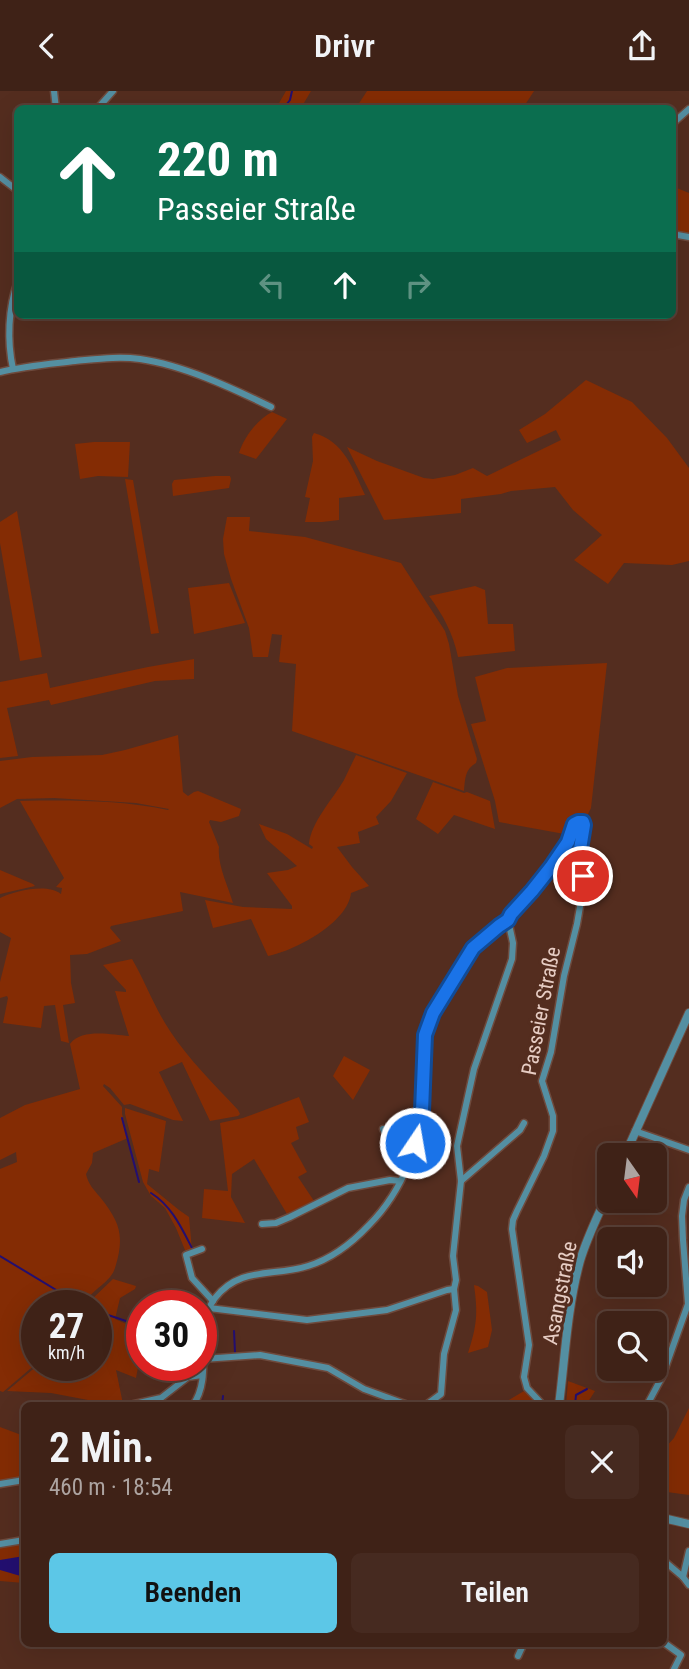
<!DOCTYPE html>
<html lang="de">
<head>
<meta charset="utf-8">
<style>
	:root { --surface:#3f2217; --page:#462a20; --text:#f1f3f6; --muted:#ada4a1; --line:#583f36; --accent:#5cc7e7 }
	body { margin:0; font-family:"Roboto Condensed",sans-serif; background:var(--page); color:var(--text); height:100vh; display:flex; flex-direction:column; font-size:26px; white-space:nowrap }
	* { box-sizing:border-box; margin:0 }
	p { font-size:23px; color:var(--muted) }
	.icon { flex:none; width:38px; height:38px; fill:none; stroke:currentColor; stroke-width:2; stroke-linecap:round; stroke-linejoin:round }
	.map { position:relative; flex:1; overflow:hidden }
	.side { position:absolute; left:21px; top:1311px; width:646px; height:245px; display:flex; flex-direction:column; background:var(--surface); border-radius:10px; box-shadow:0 7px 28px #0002,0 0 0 2px var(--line) }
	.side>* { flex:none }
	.top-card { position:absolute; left:14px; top:14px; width:662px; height:214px; border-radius:10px; box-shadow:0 7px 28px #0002,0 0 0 2px var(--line); background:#0b6e4f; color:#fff; overflow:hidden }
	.needle { width:46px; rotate:166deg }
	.tools { position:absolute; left:597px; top:1052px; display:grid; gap:14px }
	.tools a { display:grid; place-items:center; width:70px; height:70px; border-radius:10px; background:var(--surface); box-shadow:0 7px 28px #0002,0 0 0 2px var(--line); font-size:35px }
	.speed { position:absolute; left:21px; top:1199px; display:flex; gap:14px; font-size:35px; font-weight:700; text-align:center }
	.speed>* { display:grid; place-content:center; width:91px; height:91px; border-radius:50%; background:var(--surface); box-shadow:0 7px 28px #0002,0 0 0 2px var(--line); line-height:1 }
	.speed small { font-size:18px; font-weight:400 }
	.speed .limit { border:10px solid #d22; background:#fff; color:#111 }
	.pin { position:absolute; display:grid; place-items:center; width:60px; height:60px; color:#fff; margin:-30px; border:4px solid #fff; border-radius:50%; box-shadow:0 2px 7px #0007 }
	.me { position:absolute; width:77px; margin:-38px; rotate:12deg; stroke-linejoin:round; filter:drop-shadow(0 0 5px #0008) }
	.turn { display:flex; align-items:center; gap:24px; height:147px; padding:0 28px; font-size:32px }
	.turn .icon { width:91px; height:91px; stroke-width:2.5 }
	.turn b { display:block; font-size:49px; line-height:60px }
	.lanes { display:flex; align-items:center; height:66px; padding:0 28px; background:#0003; justify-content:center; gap:35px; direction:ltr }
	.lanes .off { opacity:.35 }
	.round { display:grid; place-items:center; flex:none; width:74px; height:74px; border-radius:10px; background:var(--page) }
	.overview { display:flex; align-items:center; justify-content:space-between; height:119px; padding:0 28px }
	h1 { font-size:42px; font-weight:600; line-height:52px }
	.primary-button { display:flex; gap:14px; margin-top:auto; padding:14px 28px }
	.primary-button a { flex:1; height:80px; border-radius:10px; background:var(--accent); color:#111; font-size:28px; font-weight:600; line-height:80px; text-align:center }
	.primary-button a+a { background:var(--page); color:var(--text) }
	header { display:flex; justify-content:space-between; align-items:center; height:91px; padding:0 28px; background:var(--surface); font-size:32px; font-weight:600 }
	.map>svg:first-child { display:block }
</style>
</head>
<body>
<header><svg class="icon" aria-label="back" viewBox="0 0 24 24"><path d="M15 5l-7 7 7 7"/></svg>Drivr<svg class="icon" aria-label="share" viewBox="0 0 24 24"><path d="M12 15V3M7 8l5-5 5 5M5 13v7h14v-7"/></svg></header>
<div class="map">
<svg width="689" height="1578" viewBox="0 0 689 1578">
	<rect width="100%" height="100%" fill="#542d1f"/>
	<g fill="#842c04">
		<polygon points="286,0 311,0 301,17 281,17 278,14"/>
		<polygon points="367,0 534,0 523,17 356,17"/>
		<polygon points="672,95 689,102 689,144 672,141"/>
		<polygon points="586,289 632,311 667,347 689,377 689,470 672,474 624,472 608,493 574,469 602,444 573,419 555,396 511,400 501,403 461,408 461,422 384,429 347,356 377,370 424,387 433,388 455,384 473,377 487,385 561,349 556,339 527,352 519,339 545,323"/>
		<path d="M272,321l15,7 -31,40 -17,-6c5,-16 19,-34 33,-41z"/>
		<path d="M314,342c30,8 39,36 51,62l-26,3v22l-17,2h-17l5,-24 -5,-1 8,-36 -1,-24z"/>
		<polygon points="94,351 130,351 128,386 98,385 80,388 75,353"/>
		<polygon points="215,385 230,385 231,388 229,397 173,405 172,393 174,389"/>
		<polygon points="125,388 133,389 159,542 151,543"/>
		<polygon points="17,420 42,566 20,570 0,452 0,431"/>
		<path d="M227,426h23l-1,14 56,6 96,26 44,68 4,13 9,52 19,63 -1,4c-11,6 -11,16 -12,28l-172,-60 4,-67 -17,-2 3,-27 -10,-1 -4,23h-15l-4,-29 -18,-49 -7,-25 -1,-15z"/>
		<polygon points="229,492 245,532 194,543 188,497"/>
		<path d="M475,495l10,4 3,34h25l2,27 -57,6c-5,-24 -15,-42 -29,-61z"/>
		<polygon points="194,568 194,588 155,590 51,614 49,609 7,617 18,665 0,667 0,591 47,582 50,597 148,576"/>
		<polygon points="607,572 591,717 586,727 579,728 570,744 499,731 495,710 471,633 486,630 475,586 507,577"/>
		<path d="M178,644l5,57 5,4 6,-4 4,-1 43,18 -2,7 -18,6 -11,-2 -1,2 10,25c-2,17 9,39 14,56l-53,-11 3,19 -72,15 -1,2 11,13 -34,13 -17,1 1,28 4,20 -12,2 6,38 -8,-2 -6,-36 -11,1 -3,22 -38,-5 5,-25 -1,-2 -7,2v-16l11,-44 -11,-6v-34c15,-7 47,-15 61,-4l1,-6 -6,-1 8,-9 -44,-77c50,-1 99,-1 148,9l1,-1 -33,-6 -82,-5 -37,1 -17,9v-47l32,-4 70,-2 23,-5z"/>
		<path d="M356,664l51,18 -16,28 -15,16 3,7 -21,8 2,11 -23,4 15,20 17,19 -18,7c-3,30 -57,58 -83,63l-17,-37 -38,9 -8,-28 38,7 49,2v-3l-25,-33 21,-3 9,-4 -31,-27 -7,-15 28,10 25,15 1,-2 -4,-3c2,-22 24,-45 35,-64 4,-8 8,-17 12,-25z"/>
		<polygon points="433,691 464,702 467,701 490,710 495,738 454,724 438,743 416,728"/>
		<polygon points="0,779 33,793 35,795 0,803"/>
		<path d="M132,868c14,24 23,50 38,72 19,29 45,54 68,79l2,4 -2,2 -28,5 -28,-59 -23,10 24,49 -10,-1 -43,-16 -6,1 -14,-17 -6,-4 -1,2 19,21v7l6,24 -35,15 -1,10 -6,11c2,10 8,16 14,23 20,25 25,39 15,71 -5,16 -26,22 -30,37h-48v58l-34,29 -3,-1v-222l17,-7 -1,-10 -16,8v-42l25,-13 55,-16 -10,-45c12,-16 42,-9 59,-8l-14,-45 11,1v-2l-23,-25z"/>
		<polygon points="344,965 370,979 353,1009 333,985"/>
		<polygon points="299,1006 309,1031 296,1036 299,1048 291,1052 307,1081 298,1086 314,1110 287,1123 254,1068 232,1083 231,1106 245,1132 202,1127 204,1098 228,1100 220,1032 243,1027"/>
		<polygon points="125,1017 166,1030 159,1081 149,1078 147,1093 179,1119 189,1126 192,1159 185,1159 176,1137 165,1117 151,1105 143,1091 125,1023"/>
		<polygon points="113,1188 136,1195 135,1198 120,1207 115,1228 142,1240 142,1255 136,1287 116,1279 123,1313 88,1309 51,1302 7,1300 38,1274 96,1274 96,1214 88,1214 90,1210"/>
		<path d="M474,1194l4,1 9,6 5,38 -4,17 -20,6c9,-28 10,-39 6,-68z"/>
		<polygon points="568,1290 595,1300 586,1314 566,1314"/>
		<polygon points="524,1300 538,1314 486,1314 486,1311 507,1310"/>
		<polygon points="689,1317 689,1404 667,1401 663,1385 663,1359 674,1347"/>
		<polygon points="0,1336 24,1345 24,1388 0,1391"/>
		<polygon points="24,1451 24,1492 0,1490 0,1455"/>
	</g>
	<polygon fill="#230f70" points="24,1465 24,1486 0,1479 0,1469"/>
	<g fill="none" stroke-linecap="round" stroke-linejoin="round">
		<g stroke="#230f70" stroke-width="2">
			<polyline points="283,18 290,9 292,0"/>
			<polyline points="122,1027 139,1091"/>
			<path d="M151,1102c21,13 31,36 42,57"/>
			<polyline points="0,1165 81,1214"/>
			<polyline points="96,1220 126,1230"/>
			<polyline points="234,1240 235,1261"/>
			<polyline points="222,1314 223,1305"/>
			<polyline points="575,1314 576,1304 587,1298"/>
		</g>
		<defs>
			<g id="minor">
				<polyline points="54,0 56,18"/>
				<polyline points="97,18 113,0"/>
				<polyline points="672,33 689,18"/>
				<polyline points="0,86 18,100"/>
				<polyline points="672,143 689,146"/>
				<path d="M13,278c-6,-28 -5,-61 5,-88"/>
				<path d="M0,281c25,-6 50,-8 75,-11 22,-2 43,-5 65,-2 43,6 92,29 131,48"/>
				<polyline points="383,1038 404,1081"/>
				<polyline points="635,1040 689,1059"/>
				<polyline points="461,1090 520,1039 524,1032"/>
				<polyline points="262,1133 276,1132 290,1126 348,1097 390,1089 400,1090"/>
				<polyline points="202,1158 186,1164 192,1187 213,1210"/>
				<polyline points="209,1217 307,1229 387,1219 447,1199 454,1198"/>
				<polyline points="138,1236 142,1237"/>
				<polyline points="203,1268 260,1264 328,1277 364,1298 408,1314"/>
				<polyline points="130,1314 161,1307 188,1286 202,1284"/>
				<path d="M193,1314c22,-31 -2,-75 22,-107 25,-32 58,-21 93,-32 23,-7 44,-23 61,-41 34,-34 54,-86 55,-134 0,-25 -3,-51 7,-74 8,-18 19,-34 30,-50 4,-6 7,-13 11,-18 6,-6 21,-20 28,-25 5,-3 5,-1 9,-5 19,-25 43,-48 58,-76 4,-6 5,-13 8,-20l6,-2 3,4 -4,24 3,27 -1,19 -5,29 -13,52 -13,76 -9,29 11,35v15l-9,25 -27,55 -4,9 -1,9 17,116 -5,32 3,11 16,17"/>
				<polyline points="426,1314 441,1303 444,1263 456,1219 454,1198 456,1189 453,1165 461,1090 457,1055 474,978 512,868 513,852 508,829"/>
				<polyline points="647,1314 662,1286 688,1213 683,1149 682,1125 684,1109 689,1096"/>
				<polyline points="0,1393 24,1389"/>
				<polyline points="0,1453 24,1449"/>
				<polyline points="663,1469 683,1486 689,1494"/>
				<polyline points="683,1486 689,1460"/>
				<polyline points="663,1551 681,1564 674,1578"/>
				<polyline points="518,1565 524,1552"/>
			</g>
			<g id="tertiary">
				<polyline points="625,1064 689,922"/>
				<path d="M559,1314c6,-47 8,-97 21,-144 7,-24 19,-47 29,-70"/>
				<polyline points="663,1427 689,1433"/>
			</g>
		</defs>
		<use href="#minor" stroke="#6e4a3d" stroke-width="9"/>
		<use href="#tertiary" stroke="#6e4a3d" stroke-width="10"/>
		<use href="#minor" stroke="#548fa2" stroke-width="6"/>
		<use href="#tertiary" stroke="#548fa2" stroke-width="8"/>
	</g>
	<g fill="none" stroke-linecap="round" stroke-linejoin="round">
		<defs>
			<polyline id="route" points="415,1052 422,1020 425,944 433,922 473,857 499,835 508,829 511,823 532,800 551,776 568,751 574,733 578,731 583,731 584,734 580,758 583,785"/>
		</defs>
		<use href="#route" stroke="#114b97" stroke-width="18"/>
		<use href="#route" stroke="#1a73e8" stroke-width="12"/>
	</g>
	<g text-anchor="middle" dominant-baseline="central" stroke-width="6" stroke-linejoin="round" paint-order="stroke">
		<g font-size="21" fill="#e7cdc4" stroke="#542d1f">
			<text transform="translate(541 920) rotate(-79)">Passeier Straße</text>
			<text transform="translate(560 1202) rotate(-79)">Asangstraße</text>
		</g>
	</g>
</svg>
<div class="tools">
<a><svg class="needle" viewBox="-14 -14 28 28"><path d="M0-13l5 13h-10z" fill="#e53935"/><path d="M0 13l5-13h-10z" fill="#ada4a1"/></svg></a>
<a><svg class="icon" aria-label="sound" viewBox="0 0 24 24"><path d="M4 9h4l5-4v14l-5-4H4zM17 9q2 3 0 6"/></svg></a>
<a><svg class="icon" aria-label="search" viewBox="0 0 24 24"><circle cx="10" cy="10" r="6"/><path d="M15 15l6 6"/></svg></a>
</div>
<div class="speed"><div>27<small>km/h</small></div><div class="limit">30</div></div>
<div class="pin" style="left:583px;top:785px;background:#d93025"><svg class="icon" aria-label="arrive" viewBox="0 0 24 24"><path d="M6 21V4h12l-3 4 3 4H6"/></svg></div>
<svg class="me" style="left:415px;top:1052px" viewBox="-20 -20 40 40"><circle r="17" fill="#1a73e8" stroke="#fff" stroke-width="3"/><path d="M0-11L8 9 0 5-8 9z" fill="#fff"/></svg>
<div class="top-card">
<div class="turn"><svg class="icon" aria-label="ahead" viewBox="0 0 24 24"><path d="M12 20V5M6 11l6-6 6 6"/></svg><div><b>220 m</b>Passeier Straße</div></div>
<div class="lanes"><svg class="icon off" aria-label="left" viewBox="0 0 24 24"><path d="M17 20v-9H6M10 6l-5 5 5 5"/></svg><svg class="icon" aria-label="ahead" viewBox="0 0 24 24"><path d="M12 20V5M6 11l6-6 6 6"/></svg><svg class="icon off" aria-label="right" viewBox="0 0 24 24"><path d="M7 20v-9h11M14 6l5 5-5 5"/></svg></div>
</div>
<section class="side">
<div class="overview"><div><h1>2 Min.</h1><p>460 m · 18:54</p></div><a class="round"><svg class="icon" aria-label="close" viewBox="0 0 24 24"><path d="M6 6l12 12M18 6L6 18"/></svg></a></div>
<div class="primary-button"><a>Beenden</a><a>Teilen</a></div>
</section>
</div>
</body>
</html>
